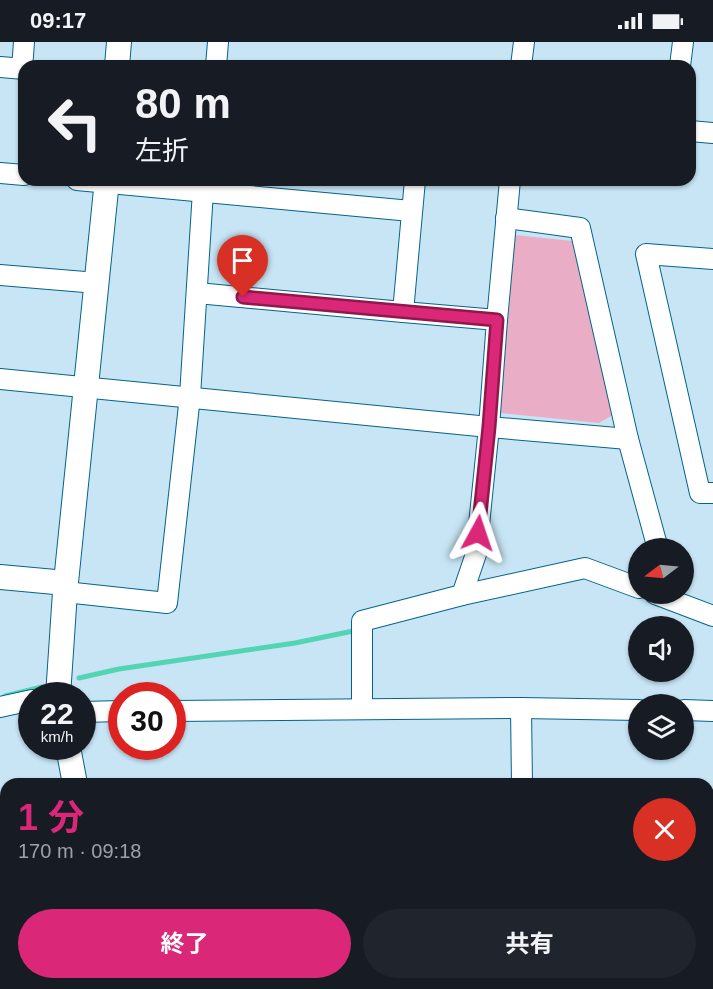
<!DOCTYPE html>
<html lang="ja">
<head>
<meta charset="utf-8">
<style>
	:root { --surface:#171b24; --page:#20242c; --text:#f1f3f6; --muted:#9ea1a6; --accent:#db2777 }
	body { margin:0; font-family:Arial,"Noto Sans JP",sans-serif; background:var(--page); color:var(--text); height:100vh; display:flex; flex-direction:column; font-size:22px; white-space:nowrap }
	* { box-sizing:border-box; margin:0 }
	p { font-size:20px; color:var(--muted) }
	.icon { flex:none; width:33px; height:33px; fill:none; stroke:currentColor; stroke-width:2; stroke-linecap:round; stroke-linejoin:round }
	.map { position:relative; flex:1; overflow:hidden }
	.sheet { position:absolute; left:0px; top:736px; width:714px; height:212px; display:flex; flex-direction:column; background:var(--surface); border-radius:18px 18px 0 0; box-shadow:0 2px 4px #0004 }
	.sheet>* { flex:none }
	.banner { position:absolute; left:18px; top:18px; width:678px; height:126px; border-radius:18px; box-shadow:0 2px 4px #0004; background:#171b24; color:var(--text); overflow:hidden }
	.needle { width:39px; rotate:254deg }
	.controls { position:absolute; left:628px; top:496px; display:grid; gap:12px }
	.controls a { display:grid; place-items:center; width:66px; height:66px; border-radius:50%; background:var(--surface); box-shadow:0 2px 4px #0004; font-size:30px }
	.speed { position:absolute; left:18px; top:640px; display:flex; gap:12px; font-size:30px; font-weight:700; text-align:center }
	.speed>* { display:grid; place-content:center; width:78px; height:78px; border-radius:50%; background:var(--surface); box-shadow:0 2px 4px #0004; line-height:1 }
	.speed small { font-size:15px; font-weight:400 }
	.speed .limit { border:9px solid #d22; background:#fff; color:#111 }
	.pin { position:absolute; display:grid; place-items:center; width:51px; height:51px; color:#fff; margin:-62px -26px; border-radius:50% 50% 50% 0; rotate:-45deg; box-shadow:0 0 6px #0007 }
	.pin .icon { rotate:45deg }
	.me { position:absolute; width:66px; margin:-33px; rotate:5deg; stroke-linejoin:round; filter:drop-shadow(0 0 4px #0008) }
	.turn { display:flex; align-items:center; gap:21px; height:126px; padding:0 18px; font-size:27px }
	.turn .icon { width:78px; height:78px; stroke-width:2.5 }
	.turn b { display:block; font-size:42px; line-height:51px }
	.round { display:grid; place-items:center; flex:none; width:63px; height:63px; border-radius:32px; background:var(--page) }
	.summary { display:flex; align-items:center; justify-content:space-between; height:102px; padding:0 18px }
	h1 { font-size:36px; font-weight:700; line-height:45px; color:var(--accent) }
	.action { display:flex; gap:12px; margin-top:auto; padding:12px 18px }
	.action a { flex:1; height:69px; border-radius:36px; background:var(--accent); color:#fff; font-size:24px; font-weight:700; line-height:69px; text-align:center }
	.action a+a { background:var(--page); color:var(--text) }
	.status { display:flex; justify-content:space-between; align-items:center; height:42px; padding:0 30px; background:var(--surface); direction:ltr }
	.status svg { height:16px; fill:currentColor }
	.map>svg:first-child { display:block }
</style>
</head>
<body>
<div class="status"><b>09:17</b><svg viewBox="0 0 49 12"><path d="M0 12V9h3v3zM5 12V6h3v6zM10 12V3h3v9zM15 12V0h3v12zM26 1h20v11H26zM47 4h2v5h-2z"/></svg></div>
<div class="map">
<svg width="713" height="947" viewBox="0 0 713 947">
	<rect width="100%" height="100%" fill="#c7e5f5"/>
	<polygon fill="#e9adc5" points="515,193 572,199 616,371 599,381 500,371"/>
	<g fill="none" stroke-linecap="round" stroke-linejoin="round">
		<g stroke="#53d5b3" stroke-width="5">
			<polyline points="79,636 119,627 295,601 358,588"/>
			<polyline points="5,654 42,645"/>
		</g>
		<defs>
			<g id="minor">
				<polyline points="216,24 218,0"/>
				<polyline points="521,24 524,0"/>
				<polyline points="680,24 683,0"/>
				<polyline points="0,25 24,27"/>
				<polyline points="22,27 24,0"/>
				<polyline points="690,89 713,91"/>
				<polyline points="0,131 24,133"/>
				<polyline points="77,138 411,169"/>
				<polyline points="713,217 646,212 700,451 713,451"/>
				<polyline points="0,233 97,241"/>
				<polyline points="197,251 403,270"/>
				<polyline points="497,278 510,138"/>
				<polyline points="0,337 489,385 628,397 580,186 506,176"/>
				<polyline points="628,397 658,507"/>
				<polyline points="65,550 167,561 190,354 203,149"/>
				<polyline points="655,552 713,574"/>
				<polyline points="462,553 585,526 639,546"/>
				<polyline points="0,665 32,658"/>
				<polyline points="362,666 362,579 462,553 476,512 489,385 497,278 403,270 415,138"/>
				<polyline points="521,666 639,668"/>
				<polyline points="684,668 713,669"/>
				<polyline points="172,669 521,666 522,742"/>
				<polyline points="82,670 122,669"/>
				<polyline points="0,790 6,790"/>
				<polyline points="708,795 713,795"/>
				<polyline points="521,947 521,942"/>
			</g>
			<g id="tertiary">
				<polyline points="117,24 119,0"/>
				<polyline points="0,535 66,541"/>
				<polyline points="58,654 65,550 107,138"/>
				<polyline points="68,705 75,742"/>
				<polyline points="0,929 6,929"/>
				<polyline points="708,930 713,930"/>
				<polyline points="112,942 113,947"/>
			</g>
		</defs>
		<use href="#minor" stroke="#046488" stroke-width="22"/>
		<use href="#tertiary" stroke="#046488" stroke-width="26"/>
		<use href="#minor" stroke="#fff" stroke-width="20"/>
		<use href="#tertiary" stroke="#fff" stroke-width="24"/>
	</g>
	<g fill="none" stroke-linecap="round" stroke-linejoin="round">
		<defs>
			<polyline id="route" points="243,255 497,278 489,385 478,491"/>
		</defs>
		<use href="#route" stroke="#8e194d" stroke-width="15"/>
		<use href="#route" stroke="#db2777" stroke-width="10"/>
	</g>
</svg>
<div class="controls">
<a><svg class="needle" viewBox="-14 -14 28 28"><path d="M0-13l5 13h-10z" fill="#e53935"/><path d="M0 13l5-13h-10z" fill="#9ea1a6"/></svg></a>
<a><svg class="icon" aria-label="sound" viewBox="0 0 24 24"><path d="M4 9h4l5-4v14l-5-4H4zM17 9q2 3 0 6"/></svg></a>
<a><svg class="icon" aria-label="layers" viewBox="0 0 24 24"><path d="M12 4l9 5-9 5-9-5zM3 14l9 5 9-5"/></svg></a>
</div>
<div class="speed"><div>22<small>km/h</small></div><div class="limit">30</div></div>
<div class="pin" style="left:243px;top:255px;background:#d93025"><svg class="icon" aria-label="arrive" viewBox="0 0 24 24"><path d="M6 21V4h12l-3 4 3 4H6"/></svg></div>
<svg class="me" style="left:478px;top:491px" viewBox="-20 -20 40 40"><path d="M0-17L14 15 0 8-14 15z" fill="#db2777" stroke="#fff" stroke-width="4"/></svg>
<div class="banner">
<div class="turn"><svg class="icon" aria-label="left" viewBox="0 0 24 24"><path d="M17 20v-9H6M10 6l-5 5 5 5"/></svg><div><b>80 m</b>左折</div></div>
</div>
<section class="sheet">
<div class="summary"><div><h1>1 分</h1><p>170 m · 09:18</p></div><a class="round" style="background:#d93025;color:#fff"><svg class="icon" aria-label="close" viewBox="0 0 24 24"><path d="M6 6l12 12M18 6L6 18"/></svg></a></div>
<div class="action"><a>終了</a><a>共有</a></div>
</section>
</div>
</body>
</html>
